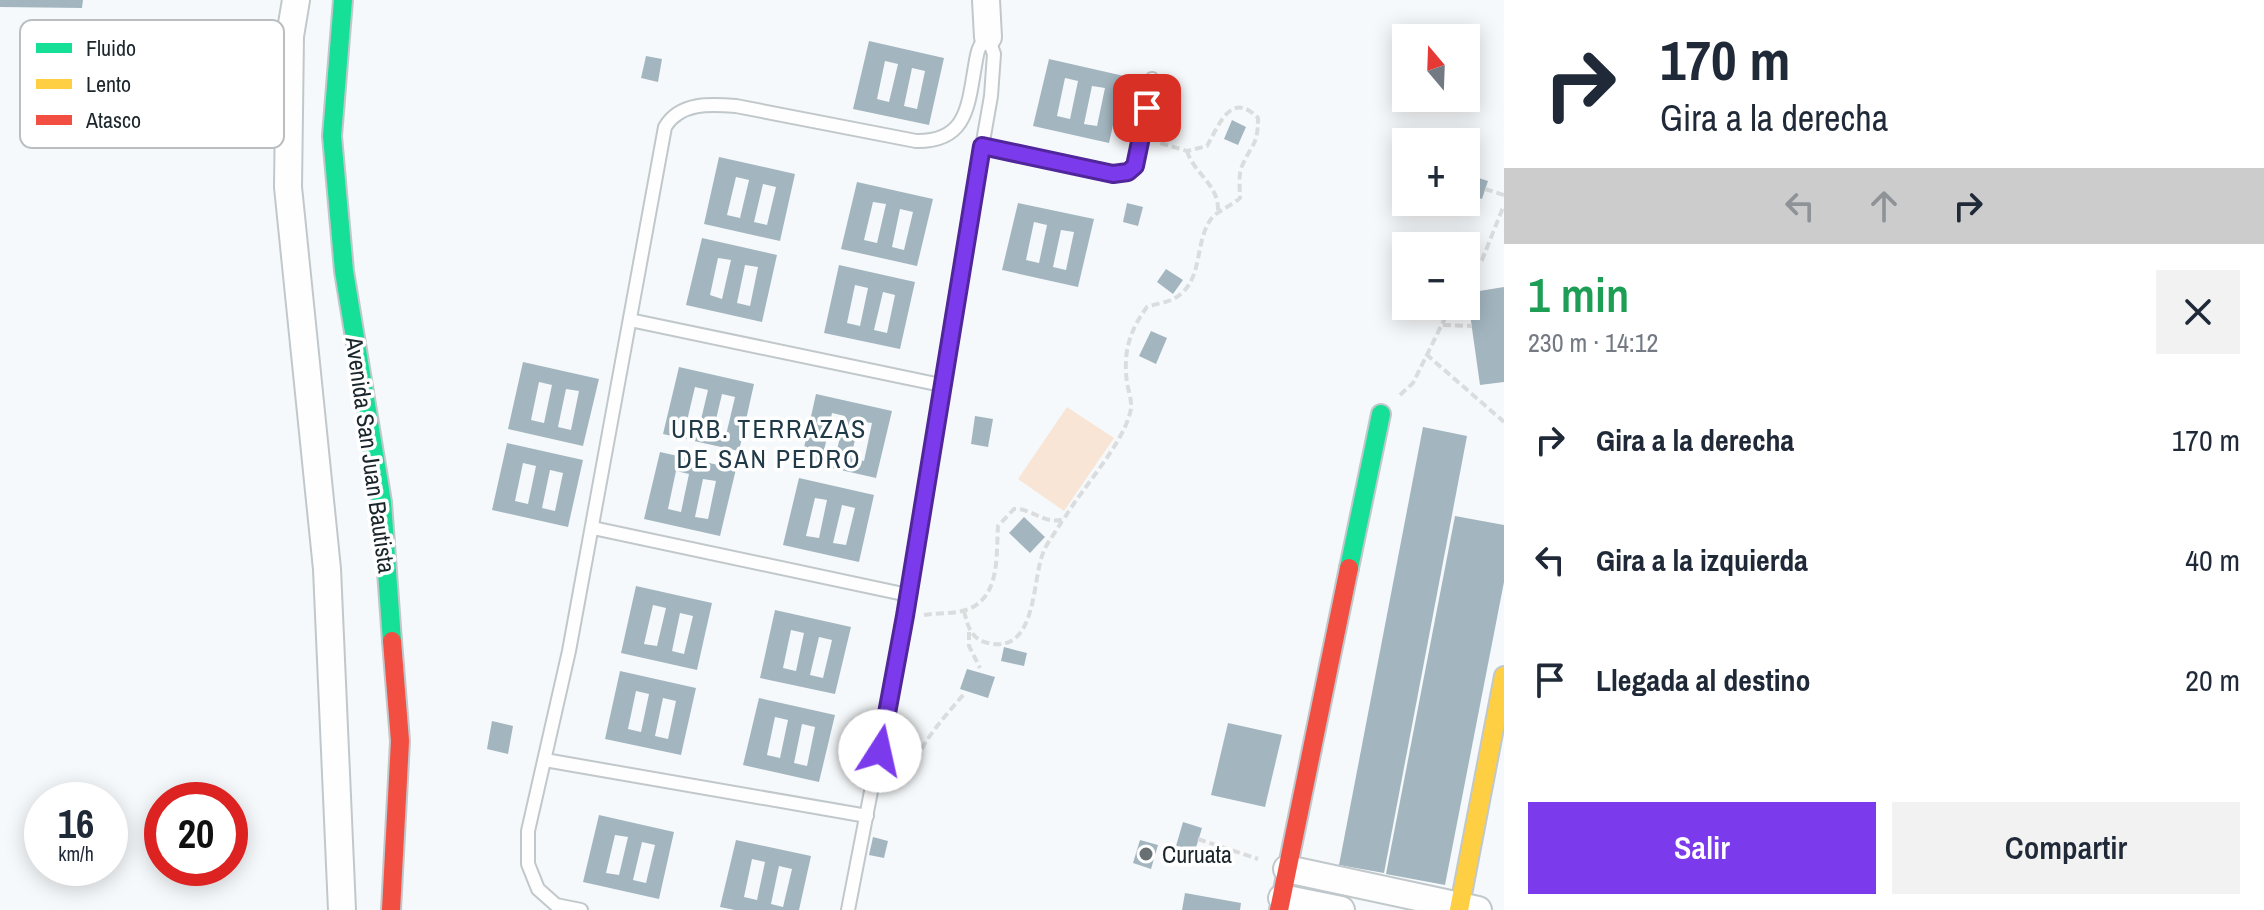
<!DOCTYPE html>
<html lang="es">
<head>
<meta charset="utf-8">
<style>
	:root { --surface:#fff; --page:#f2f2f3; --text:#1f2937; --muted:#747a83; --accent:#7c3aed }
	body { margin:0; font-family:"Archivo Narrow",sans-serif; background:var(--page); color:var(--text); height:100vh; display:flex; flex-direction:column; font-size:30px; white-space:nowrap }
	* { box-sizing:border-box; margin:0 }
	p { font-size:26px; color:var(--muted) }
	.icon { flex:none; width:44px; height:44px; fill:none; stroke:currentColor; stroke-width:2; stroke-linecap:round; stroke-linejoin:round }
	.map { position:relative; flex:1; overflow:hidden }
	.side { display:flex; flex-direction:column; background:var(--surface); width:760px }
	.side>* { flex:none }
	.hud { background:#fff; color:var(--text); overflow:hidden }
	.needle { width:52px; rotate:341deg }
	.buttons { position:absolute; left:1392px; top:24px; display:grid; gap:16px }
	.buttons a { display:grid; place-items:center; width:88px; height:88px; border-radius:0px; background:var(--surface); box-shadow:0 4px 20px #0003; font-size:40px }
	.speed { position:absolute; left:24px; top:782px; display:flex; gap:16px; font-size:40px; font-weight:700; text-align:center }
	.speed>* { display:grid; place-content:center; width:104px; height:104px; border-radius:50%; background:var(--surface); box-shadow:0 4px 20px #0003; line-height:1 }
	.speed small { font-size:20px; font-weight:400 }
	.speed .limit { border:12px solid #d22; background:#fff; color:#111 }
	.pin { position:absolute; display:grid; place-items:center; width:68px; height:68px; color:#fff; margin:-34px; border-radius:16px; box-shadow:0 4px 12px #0006 }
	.me { position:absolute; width:88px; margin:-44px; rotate:10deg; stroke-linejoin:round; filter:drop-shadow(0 0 6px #0008) }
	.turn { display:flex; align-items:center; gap:28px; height:168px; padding:0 24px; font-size:36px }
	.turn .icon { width:104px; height:104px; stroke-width:2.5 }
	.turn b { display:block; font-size:56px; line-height:68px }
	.lanes { display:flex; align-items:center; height:76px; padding:0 24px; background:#0003; justify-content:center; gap:40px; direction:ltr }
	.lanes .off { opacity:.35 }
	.round { display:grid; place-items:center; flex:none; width:84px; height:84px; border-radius:0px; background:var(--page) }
	.headline { display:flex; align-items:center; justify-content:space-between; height:136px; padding:0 24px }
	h1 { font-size:48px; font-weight:600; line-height:60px; color:#1e9e55 }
	.cta { display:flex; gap:16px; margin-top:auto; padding:16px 24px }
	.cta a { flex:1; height:92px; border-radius:0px; background:var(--accent); color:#fff; font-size:32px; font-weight:600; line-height:92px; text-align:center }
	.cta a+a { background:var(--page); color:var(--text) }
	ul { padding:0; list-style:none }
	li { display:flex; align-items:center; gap:24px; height:120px; padding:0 24px }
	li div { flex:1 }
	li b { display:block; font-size:30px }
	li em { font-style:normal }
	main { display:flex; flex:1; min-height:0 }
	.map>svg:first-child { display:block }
</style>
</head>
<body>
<main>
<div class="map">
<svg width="1504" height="910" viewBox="0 0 1504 910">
	<rect width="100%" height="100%" fill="#f6f9fb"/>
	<polygon fill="#f9e5d5" points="1067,407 1114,438 1064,511 1018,479"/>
	<g fill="#a3b6c0" fill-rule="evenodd">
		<polygon points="0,0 83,0 82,8 0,7"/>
		<path d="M869,41l75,17 -15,67 -76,-16zM885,61l13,3 -9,38 -12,-3zM912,68l13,3 -8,38 -13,-3z"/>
		<polygon points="646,56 662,59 658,82 641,78"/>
		<path d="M1049,59l75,17 -15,67 -76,-17zM1065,78l13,3 -8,38 -13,-3zM1092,86l13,2 -8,38 -13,-2z"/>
		<polygon points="1232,120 1246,127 1238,145 1224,139"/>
		<path d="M719,157l76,17 -15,67 -76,-17zM736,177l13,3 -9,38 -13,-3zM763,184l13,3 -9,38 -13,-3z"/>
		<polygon points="1466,174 1488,181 1482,199 1466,194"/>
		<path d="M857,182l76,17 -16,67 -76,-17zM873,202l13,2 -9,39 -13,-3zM900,209l13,3 -9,38 -12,-3z"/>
		<path d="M1018,203l76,16 -16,68 -76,-17zM1034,222l13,3 -8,38 -13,-3zM1061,230l13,2 -8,38 -13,-3z"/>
		<polygon points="1127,203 1143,207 1138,226 1123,222"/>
		<path d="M702,238l75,17 -15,67 -76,-17zM718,258l13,2 -9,39 -12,-4zM745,265l13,2 -8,39 -13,-3z"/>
		<path d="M839,265l76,17 -15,67 -76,-16zM855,285l13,3 -8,38 -13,-3zM883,292l12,3 -8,38 -13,-3z"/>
		<polygon points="1166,269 1183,280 1173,294 1157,282"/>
		<polygon points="1504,287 1504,382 1480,385 1467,293"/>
		<polygon points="1151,331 1167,338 1156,364 1139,356"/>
		<path d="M523,362l76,17 -16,67 -75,-17zM539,382l13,3 -8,38 -13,-3zM566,389l13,2 -8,39 -13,-3z"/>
		<path d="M679,367l75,17 -15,67 -76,-17zM695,387l13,3 -9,38 -13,-3zM722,394l13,3 -9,38 -13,-3z"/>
		<path d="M816,394l76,17 -16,67 -75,-17zM832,413l13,3 -9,38 -12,-3zM859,421l13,2 -8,38 -13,-3z"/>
		<polygon points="975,416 993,419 988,447 971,444"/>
		<polygon points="1423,427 1467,436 1384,873 1339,865"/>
		<path d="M507,443l76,17 -15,67 -76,-17zM523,463l13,3 -8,38 -13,-3zM550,470l13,3 -8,38 -13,-3z"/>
		<path d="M660,452l76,17 -16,67 -76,-17zM676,471l13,3 -8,38 -13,-3zM703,479l13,2 -8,38 -13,-2z"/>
		<path d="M799,478l75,17 -15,67 -76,-17zM815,498l12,2 -8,38 -13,-2zM842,505l13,3 -9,37 -13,-2z"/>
		<polygon points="1455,516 1504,525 1504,582 1445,885 1386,874"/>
		<polygon points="1024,517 1045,537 1030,553 1009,533"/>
		<path d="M636,586l76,17 -15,67 -76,-17zM653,605l13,3 -9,38 -13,-2zM680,613l13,3 -9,38 -12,-3z"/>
		<path d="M775,610l76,17 -16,67 -75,-16zM791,630l13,3 -8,38 -13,-3zM819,637l13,3 -9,38 -13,-3z"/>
		<polygon points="1004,647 1027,653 1024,666 1001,661"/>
		<polygon points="967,669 995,677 988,698 960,689"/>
		<path d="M620,671l76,17 -15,67 -76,-16zM636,691l13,3 -8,38 -13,-3zM663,698l13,3 -8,38 -13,-3z"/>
		<path d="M759,698l76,17 -16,67 -76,-17zM775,717l13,3 -8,38 -13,-3zM802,724l13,3 -8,39 -13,-3z"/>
		<polygon points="492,721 513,726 508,754 487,749"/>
		<polygon points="1228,723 1282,735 1265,807 1211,795"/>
		<path d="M599,815l75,17 -15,67 -76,-17zM615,835l13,2 -9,38 -13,-2zM642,842l13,3 -9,38 -13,-3z"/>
		<polygon points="1183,822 1202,828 1195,851 1176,846"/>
		<polygon points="873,837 888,841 884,858 869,855"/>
		<path d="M736,840l75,16 -12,54h-64l-15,-3zM752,859l13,3 -8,38 -13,-3zM779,866l13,3 -9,38 -12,-3z"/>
		<polygon points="1140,840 1158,845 1151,869 1133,863"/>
		<polygon points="1185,893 1241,903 1240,910 1182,910"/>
	</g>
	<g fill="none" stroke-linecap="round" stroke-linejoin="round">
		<defs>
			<g id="lane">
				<path d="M982,146l131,28c6,0 14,0 19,-5 10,-9 17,-73 20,-90"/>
				<polyline points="630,320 941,385"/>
				<polyline points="593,528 908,595"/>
				<polyline points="545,760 867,816"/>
				<path d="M581,910l-25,-5 -18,-16 -10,-25v-33l41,-180 96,-524c15,-25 45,-23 71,-21l180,35c51,1 52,-35 59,-75 2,-12 3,-22 13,-29l6,17 -3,42 -36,205 -50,315 -57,294"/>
			</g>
			<g id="street">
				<polyline points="296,0 290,36 288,187 327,569 342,910"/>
				<polyline points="986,0 988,37"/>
				<polyline points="1287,869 1478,910"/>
				<polyline points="1282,898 1341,910"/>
			</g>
			<g id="fast">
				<polyline points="343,0 332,136 344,271 382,502 392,641"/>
				<polyline points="1349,568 1381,414"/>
			</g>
			<polyline id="slow" points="1459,910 1504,676"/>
			<g id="jam">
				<polyline points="391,910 400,741 392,641"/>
				<polyline points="1279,910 1349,568"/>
			</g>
		</defs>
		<use href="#lane" stroke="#c1c8cb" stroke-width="16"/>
		<use href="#street" stroke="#c1c8cb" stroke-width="30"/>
		<use href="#fast" stroke="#c1c8cb" stroke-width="22"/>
		<use href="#slow" stroke="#c1c8cb" stroke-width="22"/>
		<use href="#jam" stroke="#c1c8cb" stroke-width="22"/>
		<g stroke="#dbdcdd" stroke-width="4" stroke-dasharray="8 4" stroke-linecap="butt">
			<path d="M1187,151c7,23 32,33 31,60"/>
			<polyline points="1485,189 1504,195"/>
			<polyline points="1466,279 1482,260 1504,205"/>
			<polyline points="1443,325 1472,326"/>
			<polyline points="1426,354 1504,422"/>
			<polyline points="1400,395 1413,383 1451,306"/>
			<path d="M964,611c4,16 7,28 24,32 49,12 44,-63 55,-90 4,-11 13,-21 19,-32"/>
			<path d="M924,615c12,-2 26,-1 38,-4 39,-9 34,-55 36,-85l16,-17c19,-1 31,17 50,10 18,-31 57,-72 66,-106 3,-10 -1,-20 -3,-30 -4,-30 2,-52 20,-76 8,-3 17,-4 24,-7 34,-15 22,-56 40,-81 6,-8 20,-13 29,-21 0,-10 -2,-23 2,-32 10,-23 16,-20 16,-48 -27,-28 -39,7 -51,28l-20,5 -27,-8"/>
			<polyline points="969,632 969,646 980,668"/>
			<path d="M891,778h14c14,-13 13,-25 22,-38 11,-16 24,-31 37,-46"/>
			<polyline points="1198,839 1258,859"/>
		</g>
		<use href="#lane" stroke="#fefefe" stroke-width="12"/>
		<use href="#street" stroke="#fefefe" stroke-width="26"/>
		<use href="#fast" stroke="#16e098" stroke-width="18"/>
		<use href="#slow" stroke="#ffcf43" stroke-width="18"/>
		<use href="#jam" stroke="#f24e42" stroke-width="18"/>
	</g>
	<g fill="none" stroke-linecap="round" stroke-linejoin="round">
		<defs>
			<polyline id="route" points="880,751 905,616 982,146 1113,174 1128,172 1135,166 1147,108"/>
		</defs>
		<use href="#route" stroke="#51269a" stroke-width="20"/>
		<use href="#route" stroke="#7c3aed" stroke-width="14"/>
	</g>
	<circle fill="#687074" stroke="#fff" stroke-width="3" cx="1146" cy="854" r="8"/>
	<g text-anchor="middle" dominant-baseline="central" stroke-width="7" stroke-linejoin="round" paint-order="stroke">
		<g font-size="24" fill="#1b262c" stroke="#fff">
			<text transform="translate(371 455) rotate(82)">Avenida San Juan Bautista</text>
		</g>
		<g font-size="24" fill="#1b262c" stroke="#fff" text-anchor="start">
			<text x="1162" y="854">Curuata</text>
		</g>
		<g font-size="26" letter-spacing="2" fill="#213a48" stroke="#fff">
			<text x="769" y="428">URB. TERRAZAS<tspan x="769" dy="30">DE SAN PEDRO</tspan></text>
		</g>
	</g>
	<rect x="20" y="20" width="264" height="128" rx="12" fill="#fff" stroke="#bbbec0" stroke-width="2"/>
	<rect x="36" y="43" width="36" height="10" fill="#16e098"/>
	<rect x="36" y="79" width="36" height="10" fill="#ffcf43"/>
	<rect x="36" y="115" width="36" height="10" fill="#f24e42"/>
	<g font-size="22" fill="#1b262c">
		<text x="86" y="56">Fluido</text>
		<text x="86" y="92">Lento</text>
		<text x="86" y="128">Atasco</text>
	</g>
</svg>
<div class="buttons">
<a><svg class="needle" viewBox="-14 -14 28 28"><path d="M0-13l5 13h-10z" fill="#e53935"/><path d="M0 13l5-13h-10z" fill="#747a83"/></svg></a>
<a>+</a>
<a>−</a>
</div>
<div class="speed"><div>16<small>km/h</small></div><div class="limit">20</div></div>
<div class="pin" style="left:1147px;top:108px;background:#d93025"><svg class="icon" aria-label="arrive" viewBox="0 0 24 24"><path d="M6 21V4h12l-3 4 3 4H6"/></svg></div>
<svg class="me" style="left:880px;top:751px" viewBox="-20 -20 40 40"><circle r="19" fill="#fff"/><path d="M0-13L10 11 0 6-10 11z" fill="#7c3aed"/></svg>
</div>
<section class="side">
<div class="hud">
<div class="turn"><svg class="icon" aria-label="right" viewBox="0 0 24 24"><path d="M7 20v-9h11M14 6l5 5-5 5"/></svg><div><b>170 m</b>Gira a la derecha</div></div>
<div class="lanes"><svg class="icon off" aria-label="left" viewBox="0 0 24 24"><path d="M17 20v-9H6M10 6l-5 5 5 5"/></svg><svg class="icon off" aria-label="ahead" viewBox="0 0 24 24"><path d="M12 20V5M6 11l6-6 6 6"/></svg><svg class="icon" aria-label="right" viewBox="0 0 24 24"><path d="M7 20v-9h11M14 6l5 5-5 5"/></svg></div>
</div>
<div class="headline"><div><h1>1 min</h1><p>230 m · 14:12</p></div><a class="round"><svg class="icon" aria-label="close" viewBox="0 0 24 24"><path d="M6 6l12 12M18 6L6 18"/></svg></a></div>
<ul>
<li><svg class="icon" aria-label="right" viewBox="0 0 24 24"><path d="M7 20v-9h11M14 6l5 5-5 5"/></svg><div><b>Gira a la derecha</b></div><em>170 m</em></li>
<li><svg class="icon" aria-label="left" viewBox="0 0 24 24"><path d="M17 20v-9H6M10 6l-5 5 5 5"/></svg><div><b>Gira a la izquierda</b></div><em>40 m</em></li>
<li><svg class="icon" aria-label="arrive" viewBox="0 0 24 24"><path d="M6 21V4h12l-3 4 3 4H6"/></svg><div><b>Llegada al destino</b></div><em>20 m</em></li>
</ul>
<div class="cta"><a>Salir</a><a>Compartir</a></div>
</section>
</main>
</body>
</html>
